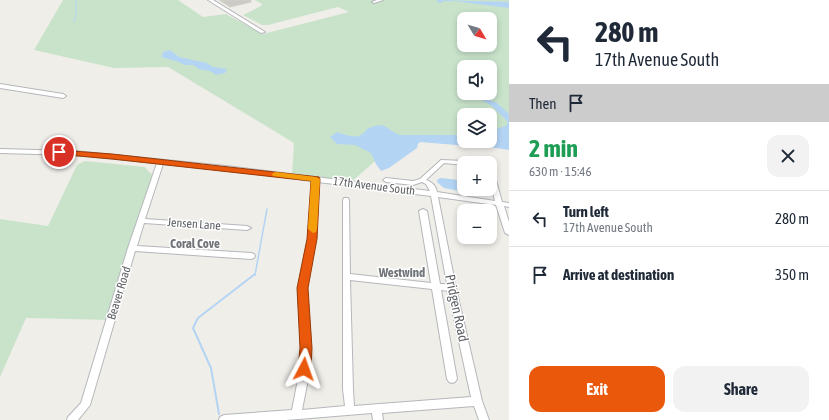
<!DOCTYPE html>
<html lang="en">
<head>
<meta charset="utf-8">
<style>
	:root { --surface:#fff; --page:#f2f2f3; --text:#1f2937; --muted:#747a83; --line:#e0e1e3; --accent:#ea580c }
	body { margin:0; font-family:"Asap Condensed",sans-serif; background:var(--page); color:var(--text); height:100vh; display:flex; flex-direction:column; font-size:15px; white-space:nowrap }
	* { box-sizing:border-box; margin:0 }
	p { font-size:13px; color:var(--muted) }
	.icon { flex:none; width:22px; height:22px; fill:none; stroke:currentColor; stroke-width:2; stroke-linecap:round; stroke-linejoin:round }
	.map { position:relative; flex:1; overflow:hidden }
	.panel { display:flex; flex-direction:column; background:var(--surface); width:320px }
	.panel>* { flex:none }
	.hud { background:#fff; color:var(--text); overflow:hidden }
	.needle { width:26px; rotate:128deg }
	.tools { position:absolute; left:457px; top:12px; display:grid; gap:8px }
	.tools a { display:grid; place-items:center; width:40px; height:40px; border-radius:8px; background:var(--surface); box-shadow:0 2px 6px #0003; font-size:20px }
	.pin { position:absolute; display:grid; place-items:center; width:34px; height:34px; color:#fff; margin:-17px; border:2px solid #fff; border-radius:50%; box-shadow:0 1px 4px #0007 }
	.me { position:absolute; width:44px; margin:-22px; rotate:4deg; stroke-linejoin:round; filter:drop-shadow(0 0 3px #0008) }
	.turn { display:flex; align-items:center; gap:14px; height:84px; padding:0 20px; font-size:18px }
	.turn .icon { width:52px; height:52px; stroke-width:2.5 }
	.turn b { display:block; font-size:28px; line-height:34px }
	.then { display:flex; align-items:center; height:38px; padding:0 20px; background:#0003; gap:8px; font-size:15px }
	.round { display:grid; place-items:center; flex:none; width:42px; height:42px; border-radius:12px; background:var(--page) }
	.overview { display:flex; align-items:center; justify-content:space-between; height:68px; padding:0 20px }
	h1 { font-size:24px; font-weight:700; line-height:30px; color:#1e9e55 }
	.cta { display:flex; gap:8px; margin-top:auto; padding:8px 20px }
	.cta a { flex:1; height:46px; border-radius:12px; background:var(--accent); color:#fff; font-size:16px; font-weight:700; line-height:46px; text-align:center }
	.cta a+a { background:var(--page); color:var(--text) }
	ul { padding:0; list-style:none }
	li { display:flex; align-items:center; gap:12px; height:56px; padding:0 20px; border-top:1px solid var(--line) }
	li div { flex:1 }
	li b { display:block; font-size:15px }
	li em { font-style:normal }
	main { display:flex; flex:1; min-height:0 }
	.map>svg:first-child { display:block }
</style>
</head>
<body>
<main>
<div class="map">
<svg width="509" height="420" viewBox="0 0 509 420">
	<rect width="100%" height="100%" fill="#f0eee9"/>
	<g fill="#c9e3cb" fill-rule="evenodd">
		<path d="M63,0h115l25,17 23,-3 37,20 86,-22 -11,-5 -70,18h-6l-19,-10 18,-9 1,-2 -7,-4h254v144l-19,-3v-26h-26v26l-60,-5 -54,47 -58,-7 2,-33 -126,-76 -54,1 -80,-18zM464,19h26v26h-26zM464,67h26v26h-26z"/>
		<polygon points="85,161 145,167 149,172 156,176 111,320 26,318 0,377 0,219 48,226 77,165"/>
	</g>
	<g fill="#b4d4f4">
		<polygon points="436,0 509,2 509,8 446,0 440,3"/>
		<polygon points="170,50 179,57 207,63 213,67 227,69 225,73 216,75 210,71 199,69 193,65 184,65 179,62 161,57 163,52"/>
		<path d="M480,96l17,7 12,11v36l-32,-5 -9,1 -48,-4 -2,2 -1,4 -28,20 -8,3 -5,-7 -5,-11 -16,-8 -18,-1 -7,-7 7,-5c11,4 23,9 30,-3 19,-9 18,0 33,6h64v6h26v-10l16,-5 2,-4 -16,-16 -14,-8z"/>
		<polygon points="441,178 459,180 461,190 459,191 444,188 437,182 438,179"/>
	</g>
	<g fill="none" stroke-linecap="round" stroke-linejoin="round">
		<polyline stroke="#b4d4f4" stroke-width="1" points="74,22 76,14 76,0"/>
		<polyline stroke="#b4d4f4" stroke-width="1.5" points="255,275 267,209"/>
		<polyline stroke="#b4d4f4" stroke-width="2" points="219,414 211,368 193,328 198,318 255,274"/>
	</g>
	<polygon fill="#cbcac5" stroke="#d4d1c8" points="219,0 251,0 251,2 230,7"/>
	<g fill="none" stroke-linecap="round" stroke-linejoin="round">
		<defs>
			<g id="minor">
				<polygon points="208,0 213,0 265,32 261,33"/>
				<polygon points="377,0 383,0 374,3 372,2"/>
				<polygon points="0,84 63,94 66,96 63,98 0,88"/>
				<path d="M0,149l74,2 152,15 204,25 -4,-7 -4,-2 -9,3 -27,-3 -3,-2 3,-2 27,3 7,-2 21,-19 23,1 3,2h-3v2l-20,-2 -18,17c6,2 10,6 11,12l58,9 -5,-21v-15l2,1 10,36 7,1v4l-5,-1 5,16v13l-4,-2 -9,-28 -58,-8 18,91 26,113 7,19h-10l-5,-14 -92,7 1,7h-10l-1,-7 -86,7h-67l1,-3 4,-2 68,-5 8,-41 1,-21 -3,-60 10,-49 4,-58 -86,-11 -63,-6 -18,55 102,7 4,2 -4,2 -103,-7 -7,23 114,7 3,1 1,2 -1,2 -3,1 -116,-8 -45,154 -12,15h-11l1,-3 13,-14 47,-155 29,-85 -83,-8 -74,-2zM318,182l113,14 16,88h-7l-13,-73 -4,-2 -4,2 12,72 -81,-9 -1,-74 -1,-2h-4l-1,2v189l2,17 -43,4 8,-41 1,-21 -5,-60 10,-49zM350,280l82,9 15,90 2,3 3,1 3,-1 2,-3 -16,-89 7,1 23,106 -117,9 -1,-17z"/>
			</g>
		</defs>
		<use href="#minor" stroke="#b5b7bb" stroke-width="2"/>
		<use href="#minor" fill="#fff" fill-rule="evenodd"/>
	</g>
	<polygon fill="#ea580c" stroke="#983908" points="59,150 112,154 319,177 320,179 317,239 308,288 312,348 311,369 309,372 304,374 300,372 298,369 300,348 297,288 307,239 311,181 112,159 56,154 56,151"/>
	<polygon fill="#f59e0b" points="276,172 316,177 320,179 317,229 316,232 313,233 308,229 311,181 273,176 272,174 273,173"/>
	<g text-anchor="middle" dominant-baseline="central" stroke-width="3" stroke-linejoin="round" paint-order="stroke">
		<g font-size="12" fill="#606266" stroke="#fff">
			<text transform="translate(374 186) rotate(7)">17th Avenue South</text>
			<text transform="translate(194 224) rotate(4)">Jensen Lane</text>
			<text transform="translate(119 293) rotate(-73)">Beaver Road</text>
		</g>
		<g font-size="13" font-weight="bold" fill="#717478" stroke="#fff">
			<text x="195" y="243">Coral Cove</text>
			<text x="402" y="272">Westwind</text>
		</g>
		<g font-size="14" fill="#606266" stroke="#fff">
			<text transform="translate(457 308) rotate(78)">Pridgen Road</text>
		</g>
	</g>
</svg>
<div class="tools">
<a><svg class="needle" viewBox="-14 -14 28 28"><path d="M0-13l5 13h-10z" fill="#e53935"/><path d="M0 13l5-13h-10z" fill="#747a83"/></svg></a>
<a><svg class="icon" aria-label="sound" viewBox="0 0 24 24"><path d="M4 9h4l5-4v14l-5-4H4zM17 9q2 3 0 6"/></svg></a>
<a><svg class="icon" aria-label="layers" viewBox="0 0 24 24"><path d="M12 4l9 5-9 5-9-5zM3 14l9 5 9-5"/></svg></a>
<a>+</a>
<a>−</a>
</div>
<div class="pin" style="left:59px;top:152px;background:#d93025"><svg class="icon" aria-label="arrive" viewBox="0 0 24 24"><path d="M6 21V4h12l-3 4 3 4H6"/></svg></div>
<svg class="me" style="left:304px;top:369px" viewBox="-20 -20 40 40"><path d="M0-17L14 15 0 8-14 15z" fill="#ea580c" stroke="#fff" stroke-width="4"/></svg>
</div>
<section class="panel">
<div class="hud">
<div class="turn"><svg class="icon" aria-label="left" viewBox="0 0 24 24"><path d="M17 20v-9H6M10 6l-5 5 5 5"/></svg><div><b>280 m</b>17th Avenue South</div></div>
<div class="then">Then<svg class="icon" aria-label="arrive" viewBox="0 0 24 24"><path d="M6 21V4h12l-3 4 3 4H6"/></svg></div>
</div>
<div class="overview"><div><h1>2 min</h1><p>630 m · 15:46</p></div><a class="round"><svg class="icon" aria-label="close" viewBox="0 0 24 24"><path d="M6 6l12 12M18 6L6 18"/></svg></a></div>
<ul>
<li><svg class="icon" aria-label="left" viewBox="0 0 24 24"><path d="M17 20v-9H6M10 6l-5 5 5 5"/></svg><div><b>Turn left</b><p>17th Avenue South</p></div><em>280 m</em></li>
<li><svg class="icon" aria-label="arrive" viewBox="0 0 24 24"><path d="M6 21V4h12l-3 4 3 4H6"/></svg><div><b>Arrive at destination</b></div><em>350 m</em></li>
</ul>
<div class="cta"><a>Exit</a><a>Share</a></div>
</section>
</main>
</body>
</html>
